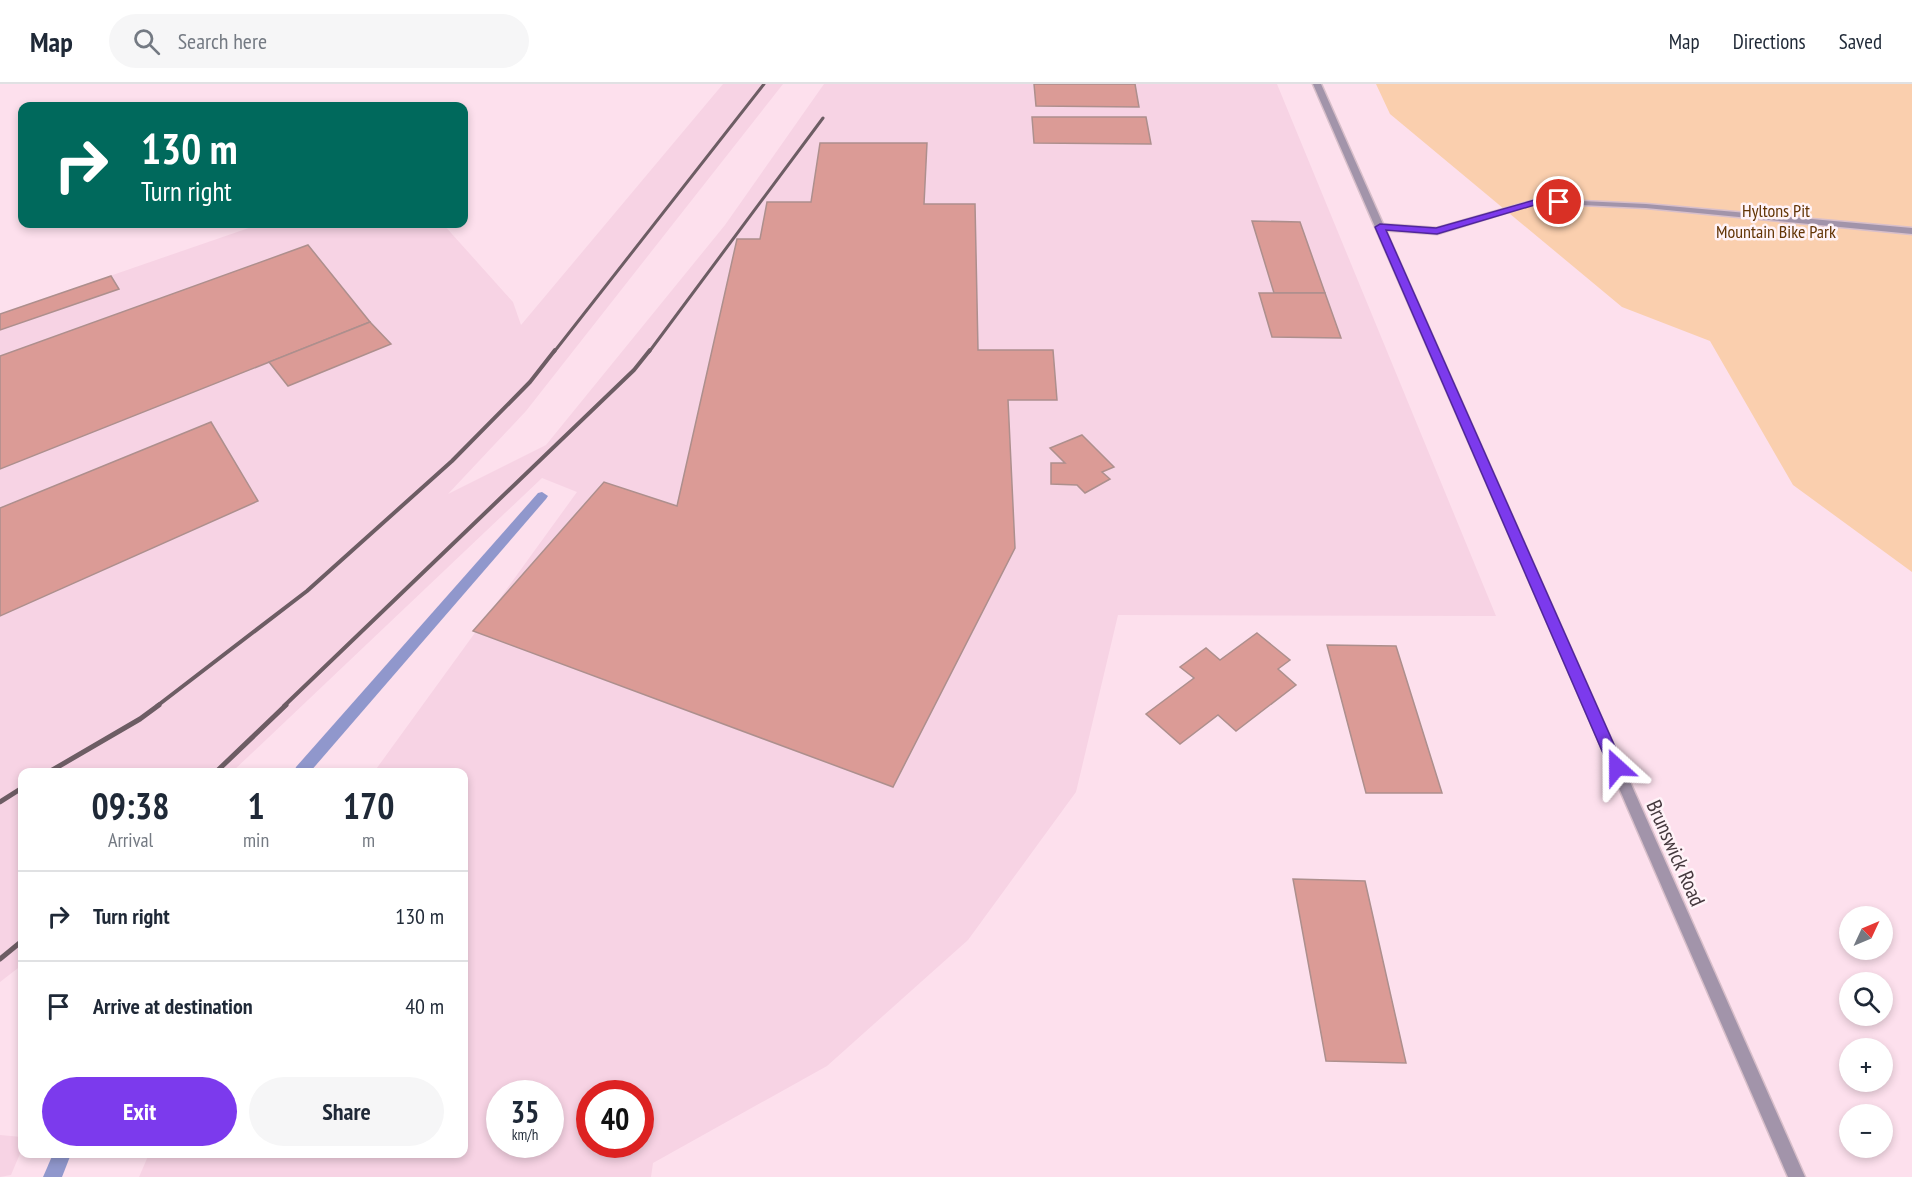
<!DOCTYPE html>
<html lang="en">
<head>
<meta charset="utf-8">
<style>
	:root { --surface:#fff; --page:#f6f6f7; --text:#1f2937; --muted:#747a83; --line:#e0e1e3; --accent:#7c3aed }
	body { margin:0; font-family:"PT Sans Narrow",sans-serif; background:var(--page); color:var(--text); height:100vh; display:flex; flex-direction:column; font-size:22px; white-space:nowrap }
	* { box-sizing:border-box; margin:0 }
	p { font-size:20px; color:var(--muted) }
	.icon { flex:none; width:33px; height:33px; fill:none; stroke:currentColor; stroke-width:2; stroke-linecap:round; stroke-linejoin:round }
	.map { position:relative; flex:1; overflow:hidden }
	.details { position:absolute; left:18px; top:684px; width:450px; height:390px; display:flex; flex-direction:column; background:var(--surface); border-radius:12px; box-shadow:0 3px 9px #0003 }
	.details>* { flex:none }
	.hud { position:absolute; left:18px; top:18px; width:450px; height:126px; border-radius:12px; box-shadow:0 3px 9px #0003; background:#00695c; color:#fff; overflow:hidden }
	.needle { width:39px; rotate:46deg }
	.fabs { position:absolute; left:1839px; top:822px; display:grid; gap:12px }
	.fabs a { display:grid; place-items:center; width:54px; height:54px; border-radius:50%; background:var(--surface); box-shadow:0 3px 9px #0003; font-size:30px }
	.speed { position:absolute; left:486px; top:996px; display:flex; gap:12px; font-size:30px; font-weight:700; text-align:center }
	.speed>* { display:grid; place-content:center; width:78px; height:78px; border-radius:50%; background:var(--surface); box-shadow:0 3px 9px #0003; line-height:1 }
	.speed small { font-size:15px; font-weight:400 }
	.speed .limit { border:9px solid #d22; background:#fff; color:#111 }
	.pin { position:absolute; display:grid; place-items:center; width:51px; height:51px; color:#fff; margin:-26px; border:3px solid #fff; border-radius:50%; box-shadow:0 2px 6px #0007 }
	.me { position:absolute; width:66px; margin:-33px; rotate:336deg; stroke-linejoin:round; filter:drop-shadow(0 0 4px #0008) }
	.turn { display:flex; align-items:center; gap:21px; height:126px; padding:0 24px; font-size:27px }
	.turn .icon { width:78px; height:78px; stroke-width:2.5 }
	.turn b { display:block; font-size:42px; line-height:51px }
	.eta { display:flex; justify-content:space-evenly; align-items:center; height:102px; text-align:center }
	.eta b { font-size:36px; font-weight:800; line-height:42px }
	.primary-button { display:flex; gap:12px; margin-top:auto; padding:12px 24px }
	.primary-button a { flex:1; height:69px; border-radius:36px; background:var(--accent); color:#fff; font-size:24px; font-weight:800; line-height:69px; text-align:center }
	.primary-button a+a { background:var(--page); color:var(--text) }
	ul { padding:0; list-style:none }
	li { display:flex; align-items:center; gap:18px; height:90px; padding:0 24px; border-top:2px solid var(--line) }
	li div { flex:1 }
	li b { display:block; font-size:22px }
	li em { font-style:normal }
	header { display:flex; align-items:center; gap:36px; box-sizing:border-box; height:84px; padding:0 30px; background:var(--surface); border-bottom:2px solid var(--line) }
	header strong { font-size:28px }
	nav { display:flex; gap:33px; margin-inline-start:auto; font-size:21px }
	.search { width:420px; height:54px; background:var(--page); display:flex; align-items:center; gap:15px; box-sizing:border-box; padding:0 21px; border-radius:33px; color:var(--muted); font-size:22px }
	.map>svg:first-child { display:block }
</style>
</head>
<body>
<header>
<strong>Map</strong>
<div class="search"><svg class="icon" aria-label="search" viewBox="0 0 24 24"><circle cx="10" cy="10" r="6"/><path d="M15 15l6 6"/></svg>Search here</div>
<nav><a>Map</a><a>Directions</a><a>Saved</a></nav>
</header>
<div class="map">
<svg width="1912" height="1093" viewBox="0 0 1912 1093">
	<rect width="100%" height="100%" fill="#fde0ed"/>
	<g fill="#f7d3e4" fill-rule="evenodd">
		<path d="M723,0h60l-257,327 -78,83 98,-49 179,-220 99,-141h453l219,532 -378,-1 -42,177 -108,148 -141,126 -174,97 -2,14h-512l10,-23h315v-382h-90l203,-280 -35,-14 -310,294h-210v193l-22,17v-668l260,-90h183l70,78 8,23zM500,1010h50v50h-50zM590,1010h50v50h-50z"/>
		<polygon points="0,1051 22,1053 22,1065 11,1091 0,1093"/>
	</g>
	<polygon fill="#facfae" points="1376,0 1912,0 1912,488 1793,401 1710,257 1622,223 1390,30"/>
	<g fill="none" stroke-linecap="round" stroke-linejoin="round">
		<g fill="#9097cc" fill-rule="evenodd">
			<polygon points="542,408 548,412 546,415 310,688 294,688 296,683 538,409"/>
			<polygon points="53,1070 71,1070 62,1093 43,1093"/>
		</g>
	</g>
	<g fill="#db9b96" stroke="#ad8f8d" stroke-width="1.5">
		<polygon points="1034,0 1135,0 1139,23 1036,22"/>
		<polygon points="1032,33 1146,33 1151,60 1034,59"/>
		<polygon points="820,59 927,59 924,120 975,120 978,266 1053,266 1057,316 1008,316 1015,464 893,703 473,547 604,398 677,422 737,155 760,155 767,118 811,118"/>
		<polygon points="1252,137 1300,138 1325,209 1274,209"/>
		<polygon points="308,161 370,238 0,385 0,272"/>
		<polygon points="111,192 119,205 0,246 0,230"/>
		<polygon points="1259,209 1325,209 1341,254 1272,253"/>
		<polygon points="370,238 391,260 288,302 269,278"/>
		<polygon points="211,338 258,417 0,532 0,424"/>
		<polygon points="1082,351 1114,383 1102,388 1110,395 1085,409 1077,401 1051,400 1051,379 1065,379 1050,364"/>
		<polygon points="1257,549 1290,576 1278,585 1296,601 1236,647 1218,631 1180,660 1146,630 1194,594 1180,583 1206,564 1220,576"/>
		<polygon points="1327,561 1396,562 1442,709 1366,709"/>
		<polygon points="1293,795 1365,797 1406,979 1326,977"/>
	</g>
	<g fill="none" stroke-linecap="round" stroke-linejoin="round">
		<defs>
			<polygon id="service" points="1538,115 1646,120 1912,144 1912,150 1646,124 1538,119 1437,150 1380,146 1376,143 1380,140 1437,144"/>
			<polygon id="tertiary" points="1313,0 1321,0 1805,1093 1788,1093"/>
		</defs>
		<use href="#service" stroke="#d8bfca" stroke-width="3"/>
		<use href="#tertiary" stroke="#d8bfca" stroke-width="3"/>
		<use href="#service" fill="#a294aa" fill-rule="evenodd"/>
		<use href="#tertiary" fill="#a294aa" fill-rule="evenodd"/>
		<g stroke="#6d5d64" stroke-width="3">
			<polyline points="554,268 764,0"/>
			<polyline points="649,268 823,34"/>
		</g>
		<g stroke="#6d5d64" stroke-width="4">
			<polyline points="157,622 307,507 452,377 530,298 555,266"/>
			<polyline points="284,622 634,286 650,266"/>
		</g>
		<g stroke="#6d5d64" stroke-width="5">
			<polyline points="49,688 140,635 159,621"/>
			<polyline points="216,688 286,621"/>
			<polyline points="0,718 22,704"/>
			<polyline points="0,875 22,857"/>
		</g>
	</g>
	<polygon fill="#7c3aed" stroke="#51269a" stroke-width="1.5" points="1538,115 1559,116 1564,118 1559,121 1538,120 1437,150 1386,146 1624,683 1622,687 1617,689 1611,687 1609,683 1375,143 1380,140 1436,144"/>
	<g text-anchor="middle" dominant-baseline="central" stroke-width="5" stroke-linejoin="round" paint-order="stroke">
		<g font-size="18" fill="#633506" stroke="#fff3f8">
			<text x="1776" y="126">Hyltons Pit<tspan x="1776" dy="21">Mountain Bike Park</tspan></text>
		</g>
		<g font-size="21" fill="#45393e" stroke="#fff3f8">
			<text transform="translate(1676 769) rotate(66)">Brunswick Road</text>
		</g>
	</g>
</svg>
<div class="fabs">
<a><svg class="needle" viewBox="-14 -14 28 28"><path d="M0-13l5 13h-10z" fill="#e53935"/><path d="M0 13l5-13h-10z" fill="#747a83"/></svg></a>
<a><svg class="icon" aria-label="search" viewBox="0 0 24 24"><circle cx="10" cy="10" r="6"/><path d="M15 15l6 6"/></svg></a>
<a>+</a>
<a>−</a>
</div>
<div class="speed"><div>35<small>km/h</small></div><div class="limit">40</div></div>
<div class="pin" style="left:1559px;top:118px;background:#d93025"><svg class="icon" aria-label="arrive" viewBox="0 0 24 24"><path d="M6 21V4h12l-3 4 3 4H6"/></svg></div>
<svg class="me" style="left:1617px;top:683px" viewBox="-20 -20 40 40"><path d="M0-17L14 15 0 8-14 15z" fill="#7c3aed" stroke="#fff" stroke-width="4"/></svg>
<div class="hud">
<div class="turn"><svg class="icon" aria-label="right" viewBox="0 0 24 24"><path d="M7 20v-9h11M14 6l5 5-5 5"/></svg><div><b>130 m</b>Turn right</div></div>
</div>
<section class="details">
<div class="eta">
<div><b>09:38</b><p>Arrival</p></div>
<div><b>1</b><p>min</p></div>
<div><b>170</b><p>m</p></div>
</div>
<ul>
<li><svg class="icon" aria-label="right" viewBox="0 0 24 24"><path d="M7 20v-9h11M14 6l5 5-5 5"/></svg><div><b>Turn right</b></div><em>130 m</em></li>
<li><svg class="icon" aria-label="arrive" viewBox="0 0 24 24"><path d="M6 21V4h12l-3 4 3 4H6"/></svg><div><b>Arrive at destination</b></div><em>40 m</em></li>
</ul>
<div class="primary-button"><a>Exit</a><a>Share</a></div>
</section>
</div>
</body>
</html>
